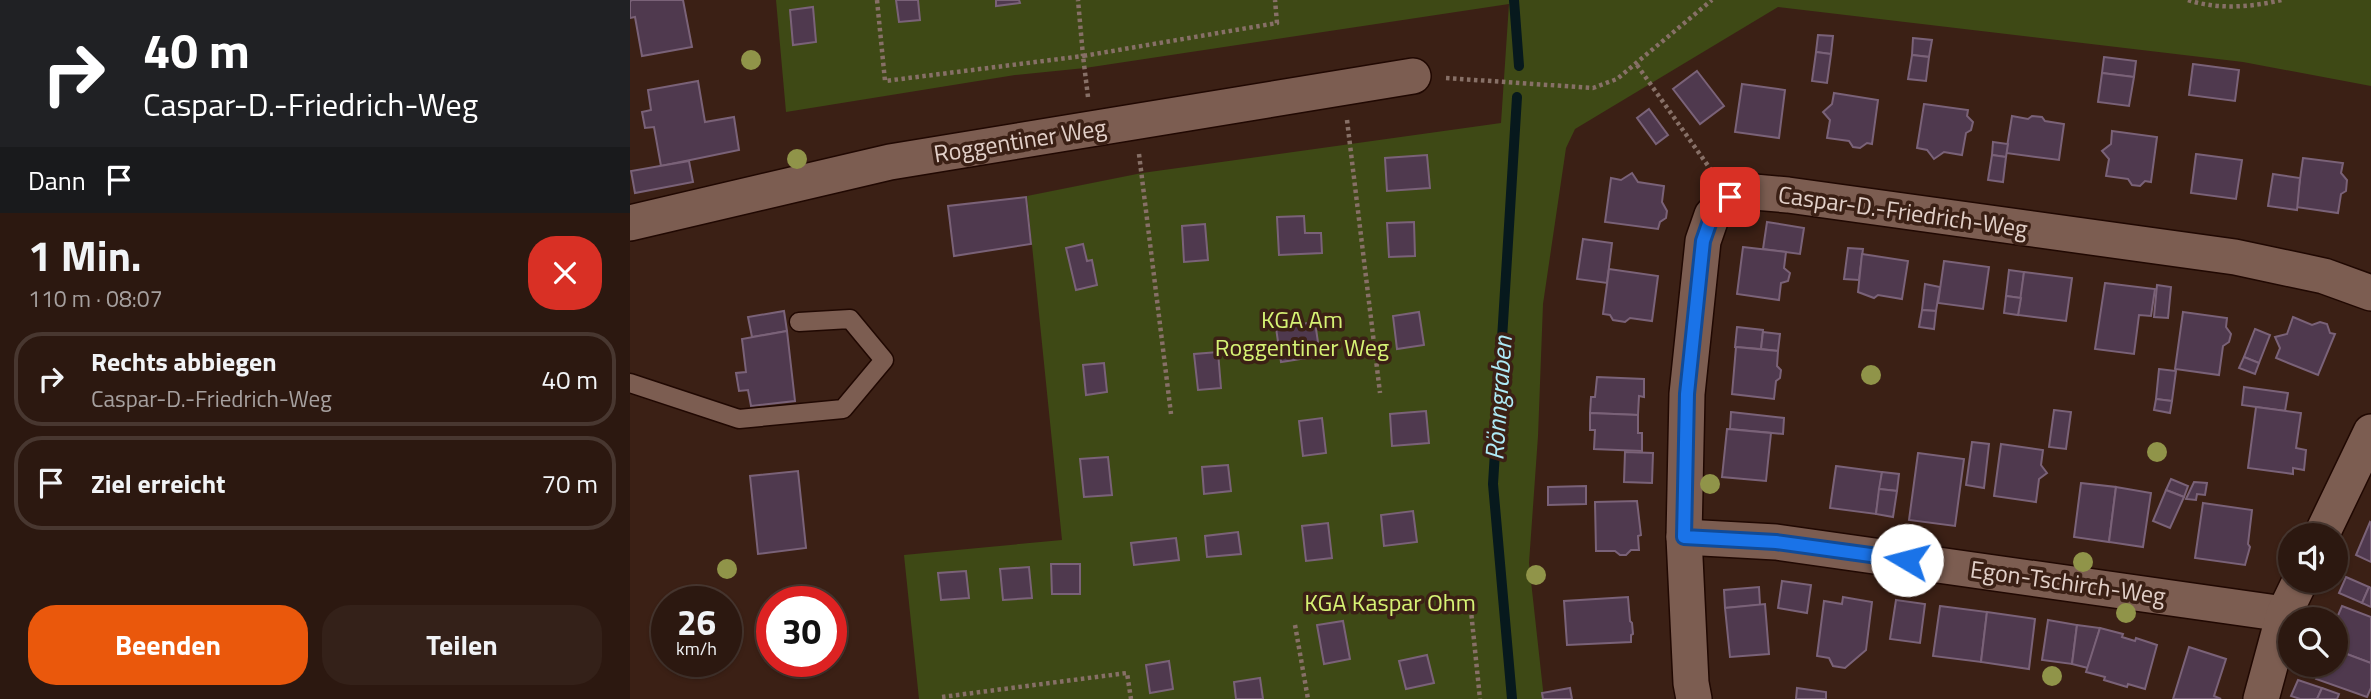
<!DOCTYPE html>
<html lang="de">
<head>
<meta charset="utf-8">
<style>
	:root { --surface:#2c1810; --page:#342119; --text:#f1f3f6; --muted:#a6a09f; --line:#483730; --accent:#ea580c }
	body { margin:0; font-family:"Titillium Web",sans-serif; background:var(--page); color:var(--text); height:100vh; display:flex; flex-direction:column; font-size:26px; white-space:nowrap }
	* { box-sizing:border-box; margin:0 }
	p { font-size:23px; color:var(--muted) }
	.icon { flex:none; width:38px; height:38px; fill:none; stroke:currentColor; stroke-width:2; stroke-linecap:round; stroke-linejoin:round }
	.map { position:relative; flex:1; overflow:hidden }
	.sheet { display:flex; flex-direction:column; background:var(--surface); width:630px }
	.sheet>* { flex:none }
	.hud { background:#202124; color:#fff; overflow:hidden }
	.controls { position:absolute; left:1648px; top:523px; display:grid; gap:14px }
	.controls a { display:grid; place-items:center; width:70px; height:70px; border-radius:50%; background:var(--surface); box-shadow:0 2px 5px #0004,0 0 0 2px var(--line); font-size:35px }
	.speed { position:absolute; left:21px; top:586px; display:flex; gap:14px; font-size:35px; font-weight:700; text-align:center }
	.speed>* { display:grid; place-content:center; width:91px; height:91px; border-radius:50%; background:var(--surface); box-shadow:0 2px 5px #0004,0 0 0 2px var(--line); line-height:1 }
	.speed small { font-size:18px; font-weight:400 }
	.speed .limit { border:10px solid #d22; background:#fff; color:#111 }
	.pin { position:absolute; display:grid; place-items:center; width:60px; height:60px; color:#fff; margin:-30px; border-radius:14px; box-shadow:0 4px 10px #0006 }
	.me { position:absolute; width:77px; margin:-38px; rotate:278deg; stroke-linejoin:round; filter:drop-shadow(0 0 5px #0008) }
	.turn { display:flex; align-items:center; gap:24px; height:147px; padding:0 28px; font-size:32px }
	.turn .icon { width:91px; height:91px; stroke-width:2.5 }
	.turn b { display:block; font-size:49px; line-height:60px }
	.then { display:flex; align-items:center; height:66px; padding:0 28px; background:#0003; gap:14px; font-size:26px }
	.round { display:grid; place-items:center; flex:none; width:74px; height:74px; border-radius:28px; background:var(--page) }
	.headline { display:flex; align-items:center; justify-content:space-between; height:119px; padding:0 28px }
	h1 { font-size:42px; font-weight:700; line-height:52px }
	.action { display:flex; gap:14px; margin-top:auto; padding:14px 28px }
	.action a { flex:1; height:80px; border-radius:28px; background:var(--accent); color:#fff; font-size:28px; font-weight:700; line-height:80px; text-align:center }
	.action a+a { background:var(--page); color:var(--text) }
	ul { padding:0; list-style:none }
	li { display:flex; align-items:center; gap:21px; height:94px; margin:0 14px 10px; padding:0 14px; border:4px solid var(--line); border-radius:28px }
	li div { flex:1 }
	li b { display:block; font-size:26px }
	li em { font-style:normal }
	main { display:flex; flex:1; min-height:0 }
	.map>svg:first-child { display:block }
</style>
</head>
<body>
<main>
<section class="sheet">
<div class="hud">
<div class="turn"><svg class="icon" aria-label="right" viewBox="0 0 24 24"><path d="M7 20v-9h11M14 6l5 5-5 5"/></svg><div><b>40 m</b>Caspar-D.-Friedrich-Weg</div></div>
<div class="then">Dann<svg class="icon" aria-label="arrive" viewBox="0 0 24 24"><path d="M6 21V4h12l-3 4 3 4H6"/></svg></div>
</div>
<div class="headline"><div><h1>1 Min.</h1><p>110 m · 08:07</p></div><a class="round" style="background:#d93025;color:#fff"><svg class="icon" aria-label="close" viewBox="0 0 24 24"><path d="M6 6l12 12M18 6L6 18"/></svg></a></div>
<ul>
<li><svg class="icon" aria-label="right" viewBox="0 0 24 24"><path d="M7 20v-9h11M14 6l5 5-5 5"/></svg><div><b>Rechts abbiegen</b><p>Caspar-D.-Friedrich-Weg</p></div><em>40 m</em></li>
<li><svg class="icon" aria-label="arrive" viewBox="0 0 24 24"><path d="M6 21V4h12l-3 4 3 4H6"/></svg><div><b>Ziel erreicht</b></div><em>70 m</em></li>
</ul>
<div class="action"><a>Beenden</a><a>Teilen</a></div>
</section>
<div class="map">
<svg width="1741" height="699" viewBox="0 0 1741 699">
	<rect width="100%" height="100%" fill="#3b2015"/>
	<polygon fill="#3e4915" points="146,0 1741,0 1741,86 1613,62 1148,7 945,129 936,148 913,304 908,436 899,563 914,699 289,699 274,555 432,540 397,196 512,173 871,123 879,4 455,68 385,75 156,112"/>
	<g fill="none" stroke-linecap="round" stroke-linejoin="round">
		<g stroke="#07191d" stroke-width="10">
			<polyline points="884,0 889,66"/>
			<polyline points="882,699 863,484 887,97"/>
		</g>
	</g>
	<g fill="#4f394e" stroke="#7a6278" stroke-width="2">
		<polygon points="2,0 53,0 62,47 12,56 5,17 0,18 0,1"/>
		<polygon points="266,0 288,0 290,20 269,22"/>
		<polygon points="366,0 389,0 390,3 366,6"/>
		<polygon points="183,7 186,42 163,45 160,10"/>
		<polygon points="1188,35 1203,36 1201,54 1186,52"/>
		<polygon points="1283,38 1302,40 1299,57 1282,55"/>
		<polygon points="1186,52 1201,54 1197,83 1182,81"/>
		<polygon points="1282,55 1299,57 1296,81 1278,79"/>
		<polygon points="1474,57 1506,61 1504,77 1472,73"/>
		<polygon points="1563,64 1609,70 1605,101 1559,95"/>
		<polygon points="1067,71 1094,106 1070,124 1043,89"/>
		<polygon points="1472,73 1504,77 1499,106 1468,102"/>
		<polygon points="68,81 75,122 104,117 109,150 31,166 24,127 15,128 12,112 21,110 18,90"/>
		<polygon points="1112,84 1155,90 1149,138 1105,132"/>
		<polygon points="1204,93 1248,100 1242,144 1237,143 1230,148 1223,147 1219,141 1197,138 1200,120 1193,112 1202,104"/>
		<polygon points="1294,104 1338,110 1337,116 1343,122 1341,130 1336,133 1332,155 1314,152 1304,159 1297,150 1287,148"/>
		<polygon points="1019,109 1038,135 1026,144 1007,118"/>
		<polygon points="1382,116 1398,119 1402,116 1412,117 1415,121 1434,124 1429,160 1376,153"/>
		<polygon points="1482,131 1527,137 1521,182 1515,181 1510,186 1502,185 1498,179 1476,176 1479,159 1472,151 1481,144"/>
		<polygon points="1363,142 1378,144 1376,157 1362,155"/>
		<polygon points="1566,154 1612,160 1606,199 1561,193"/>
		<polygon points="797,155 800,188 757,191 755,158"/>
		<polygon points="1362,155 1376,157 1373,182 1358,180"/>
		<polygon points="1673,158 1713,163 1711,173 1717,180 1716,191 1711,194 1708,213 1666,207"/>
		<polygon points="59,161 63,182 5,193 1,171"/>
		<polygon points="1002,173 1008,182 1034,186 1032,202 1037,211 1036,218 1030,222 1028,229 975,222 981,178 991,180"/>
		<polygon points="1643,174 1670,178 1667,210 1638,206"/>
		<polygon points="396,197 401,244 324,256 318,206"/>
		<polygon points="674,216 675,233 691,233 692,253 649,255 647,217"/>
		<polygon points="784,222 785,256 759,257 757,223"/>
		<polygon points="1137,222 1174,228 1170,254 1133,249"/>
		<polygon points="575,224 578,260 554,262 552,226"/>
		<polygon points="953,239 982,243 977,283 947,279"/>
		<polygon points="453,244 457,261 462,260 467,285 446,290 436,248"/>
		<polygon points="1113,247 1156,252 1154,268 1160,273 1158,281 1151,283 1149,300 1107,294"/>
		<polygon points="1218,248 1233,249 1229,280 1214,279"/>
		<polygon points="1232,254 1278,261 1272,299 1248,295 1244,298 1228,292"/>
		<polygon points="1314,261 1359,267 1353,309 1308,303"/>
		<polygon points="979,269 1028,276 1022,321 1000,318 995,322 983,320 980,315 973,314"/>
		<polygon points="1379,270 1394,272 1391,298 1376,296"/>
		<polygon points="1394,272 1442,278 1436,321 1388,315"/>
		<polygon points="1475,283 1525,289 1521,316 1509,315 1504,354 1465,349"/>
		<polygon points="1295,284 1310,287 1306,311 1292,310"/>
		<polygon points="1527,285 1541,287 1538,318 1524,317"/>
		<polygon points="1376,296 1391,298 1388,315 1374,313"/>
		<polygon points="1292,310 1306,311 1304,329 1289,327"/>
		<polygon points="154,311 157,331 122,337 118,317"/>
		<polygon points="789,312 794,345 767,349 763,316"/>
		<polygon points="1553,312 1597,318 1596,327 1601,334 1599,342 1593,346 1589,375 1545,369"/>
		<polygon points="1663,317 1682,325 1690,322 1697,324 1700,333 1705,334 1688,375 1646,358 1650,348 1645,337 1657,334"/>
		<polygon points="685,322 690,356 651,362 646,328"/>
		<polygon points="1107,327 1133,330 1131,349 1105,347"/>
		<polygon points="1625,329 1640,335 1629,363 1614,357"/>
		<polygon points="157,331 165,401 121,406 118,390 109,391 106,373 116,372 112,339"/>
		<polygon points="1133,332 1150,334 1148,351 1131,349"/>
		<polygon points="1106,347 1148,351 1147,366 1151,370 1150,378 1146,381 1144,399 1102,394"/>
		<polygon points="588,352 591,388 568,390 564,354"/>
		<polygon points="1614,357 1629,363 1625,374 1609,368"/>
		<polygon points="474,363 477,392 456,395 453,365"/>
		<polygon points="1529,369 1546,371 1542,401 1526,399"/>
		<polygon points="967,377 1014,379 1014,397 1009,396 1008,415 960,413 961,397 965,397"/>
		<polygon points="1614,387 1658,393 1655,411 1612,405"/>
		<polygon points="1526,399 1542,401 1540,413 1524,410"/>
		<polygon points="1626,407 1671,413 1666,448 1676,450 1674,470 1663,468 1663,474 1618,468"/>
		<polygon points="1424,410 1441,412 1436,449 1419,447"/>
		<polygon points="796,411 799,443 762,446 760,414"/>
		<polygon points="1101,412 1154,418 1153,434 1100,429"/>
		<polygon points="960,413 1008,415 1008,433 1012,433 1012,451 964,449 965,430 960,430"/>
		<polygon points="692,418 696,453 673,456 669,421"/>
		<polygon points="1097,429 1141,433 1136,481 1092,477"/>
		<polygon points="1342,442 1359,444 1354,488 1336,485"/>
		<polygon points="1371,444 1413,450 1411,465 1417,473 1409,479 1406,502 1364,496"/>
		<polygon points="995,452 1023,453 1022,483 994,482"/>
		<polygon points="1288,453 1334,459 1325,526 1279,520"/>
		<polygon points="478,457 482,495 454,497 450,459"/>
		<polygon points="598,465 601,491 574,494 572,467"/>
		<polygon points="1206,466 1252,472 1246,514 1200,508"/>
		<polygon points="168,471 176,548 128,554 120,476"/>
		<polygon points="1252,472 1269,474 1267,491 1249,489"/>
		<polygon points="1541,479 1558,486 1554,497 1536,490"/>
		<polygon points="1564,482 1577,483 1575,495 1567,494 1566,500 1556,499"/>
		<polygon points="1451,483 1486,487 1479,542 1444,537"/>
		<polygon points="956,486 956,504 918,505 918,487"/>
		<polygon points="1486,487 1521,493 1513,547 1479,542"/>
		<polygon points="1249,489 1267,491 1263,517 1246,514"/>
		<polygon points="1536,490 1554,497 1540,528 1523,521"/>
		<polygon points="1007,501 1011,535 1008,536 1009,550 1001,550 996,555 990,555 985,551 966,551 965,502"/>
		<polygon points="1573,503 1622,510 1618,544 1620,547 1615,565 1565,558"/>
		<polygon points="783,511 787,542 754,546 751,515"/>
		<polygon points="1740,522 1741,523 1741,562 1726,555"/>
		<polygon points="698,523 702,558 676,561 672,526"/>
		<polygon points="608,532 611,554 577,557 575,536"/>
		<polygon points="546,538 549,560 504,565 501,543"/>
		<polygon points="421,564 450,564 450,594 422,594"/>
		<polygon points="399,567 402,598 373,600 370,569"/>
		<polygon points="336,571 339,598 311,600 308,573"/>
		<polygon points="1716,577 1739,587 1732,603 1709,593"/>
		<polygon points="1152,581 1181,585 1177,613 1148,608"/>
		<polygon points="1129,587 1130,605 1095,608 1094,590"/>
		<polygon points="1739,587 1741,588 1741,607 1732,603"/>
		<polygon points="76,590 77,602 55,602 54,592"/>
		<polygon points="998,597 1000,621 1002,623 1003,634 1001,635 1001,642 937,645 934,601"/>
		<polygon points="1213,597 1242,602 1236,650 1215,668 1203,666 1199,658 1187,656 1194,601 1212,604"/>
		<polygon points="1266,600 1295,604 1290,643 1260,639"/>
		<polygon points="1135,604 1139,654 1100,657 1095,608"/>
		<polygon points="1310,606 1357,612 1351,662 1303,656"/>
		<polygon points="1712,606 1741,617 1741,663 1706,650 1706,620"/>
		<polygon points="1357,612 1405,619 1399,669 1351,662"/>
		<polygon points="1418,620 1447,625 1442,664 1412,660"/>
		<polygon points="713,621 720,659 694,664 687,625"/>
		<polygon points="1447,625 1470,628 1458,668 1442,664"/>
		<polygon points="1470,628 1493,634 1492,637 1505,641 1506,638 1527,645 1515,689 1498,684 1497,687 1474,680 1475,677 1456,672"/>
		<polygon points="1559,647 1596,659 1584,696 1591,699 1543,699"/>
		<polygon points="1706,650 1741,663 1741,688 1737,697 1686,679 1691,665 1706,665"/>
		<polygon points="797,655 804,683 776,689 769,661"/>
		<polygon points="539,661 543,689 520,693 516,665"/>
		<polygon points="630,678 633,699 606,699 604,682"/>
		<polygon points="1668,680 1692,688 1687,699 1670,699 1661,696"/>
		<polygon points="940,688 942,699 913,699 912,693"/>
		<polygon points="1167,688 1196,692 1196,699 1166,699"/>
		<polygon points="1692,688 1709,694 1707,699 1687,699"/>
	</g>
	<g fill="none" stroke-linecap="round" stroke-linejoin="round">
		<defs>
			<polyline id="lane" points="0,383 109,419 213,409 254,360 220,319 169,322"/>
			<g id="street">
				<polyline points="0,223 260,162 783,76"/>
				<polyline points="1691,536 1741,432"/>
				<polyline points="1054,537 1146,542 1654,614"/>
				<polyline points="1064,699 1061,683 1054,537 1057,394 1073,241 1082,215 1100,197 1124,192 1158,195 1605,257 1694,276 1741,293"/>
				<polyline points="1631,699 1654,614 1670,581"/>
			</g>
		</defs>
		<use href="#lane" stroke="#200802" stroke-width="21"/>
		<use href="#street" stroke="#200802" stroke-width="38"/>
		<g stroke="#877067" stroke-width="4.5" stroke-dasharray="3.5 3.5" stroke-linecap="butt">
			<polyline points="247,0 255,81 453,56 448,0"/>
			<path d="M1558,0c30,10 64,7 94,0"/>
			<polyline points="1007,65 1081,170"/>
			<polyline points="816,78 963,88 987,79 1082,0"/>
			<polyline points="458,97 453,56 647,23 645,0"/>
			<polyline points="717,120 750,393"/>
			<polyline points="509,154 541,414"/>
			<polyline points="840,601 850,699"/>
			<polyline points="665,625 678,699"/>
			<polyline points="312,697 497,673 501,699"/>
		</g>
		<use href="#lane" stroke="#7c5d51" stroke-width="18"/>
		<use href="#street" stroke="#7c5d51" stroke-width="35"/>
	</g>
	<g fill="#909449">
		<circle cx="121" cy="60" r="10"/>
		<circle cx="167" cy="159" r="10"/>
		<circle cx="1241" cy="375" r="10"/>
		<circle cx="1527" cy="452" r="10"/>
		<circle cx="1080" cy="484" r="10"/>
		<circle cx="1453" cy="562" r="10"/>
		<circle cx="97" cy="569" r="10"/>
		<circle cx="906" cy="575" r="10"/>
		<circle cx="1496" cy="613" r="10"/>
		<circle cx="1422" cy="676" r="10"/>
	</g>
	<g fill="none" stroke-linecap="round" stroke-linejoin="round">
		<defs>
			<polyline id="route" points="1100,197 1082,215 1073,241 1057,394 1054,537 1146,542 1277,560"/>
		</defs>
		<use href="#route" stroke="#114b97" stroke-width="18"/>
		<use href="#route" stroke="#1a73e8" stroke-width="12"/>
	</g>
	<g text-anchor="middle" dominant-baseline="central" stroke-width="7" stroke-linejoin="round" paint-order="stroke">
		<g font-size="24" fill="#e2d0c9" stroke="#3b2015">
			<text transform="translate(390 140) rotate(-9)">Roggentiner Weg</text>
			<text transform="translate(1273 211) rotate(8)">Caspar-D.-Friedrich-Weg</text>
			<text transform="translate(1438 582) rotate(8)">Egon-Tschirch-Weg</text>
		</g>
		<g font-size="24" fill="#d6f274" stroke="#3b2015">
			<text x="672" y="319">KGA Am<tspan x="672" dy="28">Roggentiner Weg</tspan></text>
			<text x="760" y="602">KGA Kaspar Ohm</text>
		</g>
		<g font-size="26" font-style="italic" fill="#aeeaf6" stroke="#3b2015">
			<text transform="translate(868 398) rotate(-86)">Rönngraben</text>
		</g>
	</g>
</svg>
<div class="controls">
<a><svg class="icon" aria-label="sound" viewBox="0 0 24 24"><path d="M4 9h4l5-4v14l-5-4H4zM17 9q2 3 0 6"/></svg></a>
<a><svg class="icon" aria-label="search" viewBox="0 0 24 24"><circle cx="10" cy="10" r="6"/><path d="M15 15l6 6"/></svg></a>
</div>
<div class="speed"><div>26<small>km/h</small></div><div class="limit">30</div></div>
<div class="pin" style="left:1100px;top:197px;background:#d93025"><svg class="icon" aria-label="arrive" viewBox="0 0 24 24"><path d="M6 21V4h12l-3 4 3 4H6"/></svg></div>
<svg class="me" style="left:1277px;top:560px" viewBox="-20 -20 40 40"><circle r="19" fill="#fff"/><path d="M0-13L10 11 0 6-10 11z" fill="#1a73e8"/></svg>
</div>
</main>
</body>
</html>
